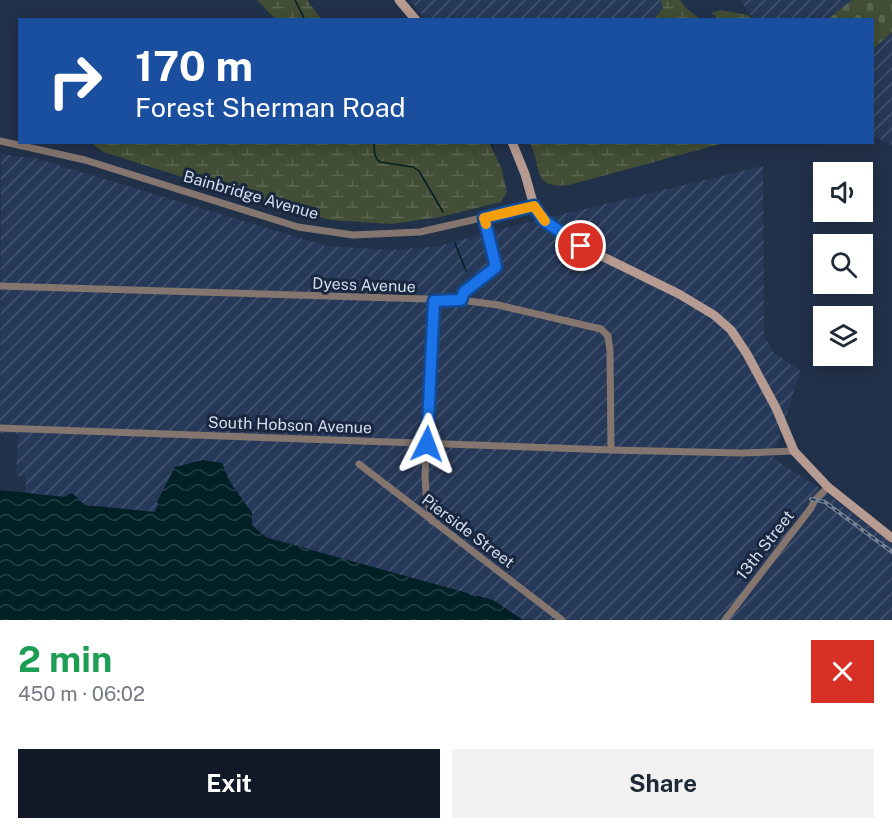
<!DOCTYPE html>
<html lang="en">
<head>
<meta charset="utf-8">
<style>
	:root { --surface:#fff; --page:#f2f2f3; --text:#1f2937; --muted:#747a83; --accent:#111827 }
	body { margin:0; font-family:"Public Sans",sans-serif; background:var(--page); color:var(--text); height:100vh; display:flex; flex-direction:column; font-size:22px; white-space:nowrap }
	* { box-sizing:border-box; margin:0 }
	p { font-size:20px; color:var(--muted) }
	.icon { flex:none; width:33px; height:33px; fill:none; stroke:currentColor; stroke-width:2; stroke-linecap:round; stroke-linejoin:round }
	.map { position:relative; height:620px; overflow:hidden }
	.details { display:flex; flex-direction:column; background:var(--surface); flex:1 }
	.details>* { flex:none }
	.guide { position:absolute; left:18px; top:18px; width:856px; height:126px; border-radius:0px; box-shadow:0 3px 15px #0003; background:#1a4fa0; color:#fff; overflow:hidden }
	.controls { position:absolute; left:813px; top:162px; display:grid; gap:12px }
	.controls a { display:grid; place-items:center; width:60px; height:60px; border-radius:0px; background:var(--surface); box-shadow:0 3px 15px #0003; font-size:30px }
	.pin { position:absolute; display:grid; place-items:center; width:51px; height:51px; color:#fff; margin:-26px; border:3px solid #fff; border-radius:50%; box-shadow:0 2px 6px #0007 }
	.me { position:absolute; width:66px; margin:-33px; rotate:3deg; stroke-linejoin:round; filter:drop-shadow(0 0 4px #0008) }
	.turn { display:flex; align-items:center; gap:21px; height:126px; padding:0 18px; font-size:27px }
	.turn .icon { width:78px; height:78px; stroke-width:2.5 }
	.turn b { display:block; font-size:42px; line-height:51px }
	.round { display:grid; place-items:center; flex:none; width:63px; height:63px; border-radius:0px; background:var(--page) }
	.summary { display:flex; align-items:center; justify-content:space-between; height:102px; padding:0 18px }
	h1 { font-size:36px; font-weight:700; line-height:45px; color:#1e9e55 }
	.button { display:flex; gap:12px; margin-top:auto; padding:12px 18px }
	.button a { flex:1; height:69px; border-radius:0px; background:var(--accent); color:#fff; font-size:24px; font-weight:700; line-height:69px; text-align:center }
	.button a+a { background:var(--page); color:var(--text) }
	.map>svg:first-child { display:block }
</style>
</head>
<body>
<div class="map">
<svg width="892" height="620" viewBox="0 0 892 620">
	<defs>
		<pattern id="industrial-furrows" width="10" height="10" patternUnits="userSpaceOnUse" patternTransform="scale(1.5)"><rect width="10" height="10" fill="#273958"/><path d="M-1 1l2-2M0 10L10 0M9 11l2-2" fill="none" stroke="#455570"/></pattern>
		<pattern id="wetland-marsh" width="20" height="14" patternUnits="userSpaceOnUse" patternTransform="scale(1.5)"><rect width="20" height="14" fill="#424e35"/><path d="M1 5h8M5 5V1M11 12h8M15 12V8" fill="none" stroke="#5c6753"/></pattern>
		<pattern id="cemetery-stones" width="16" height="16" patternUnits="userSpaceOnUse" patternTransform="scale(1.5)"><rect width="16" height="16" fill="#424e35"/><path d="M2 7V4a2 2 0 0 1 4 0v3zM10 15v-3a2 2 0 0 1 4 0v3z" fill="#5c6753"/></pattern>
		<pattern id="water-waves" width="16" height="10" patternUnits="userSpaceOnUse" patternTransform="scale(1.5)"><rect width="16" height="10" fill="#002025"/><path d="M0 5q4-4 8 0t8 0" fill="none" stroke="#244045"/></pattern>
	</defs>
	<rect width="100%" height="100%" fill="#22314a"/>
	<g fill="url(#industrial-furrows)">
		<polygon points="410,0 661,0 663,8 654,19 426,20"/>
		<polygon points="740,0 852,0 828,20 753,19"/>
		<polygon points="892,32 892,145 873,136 873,49"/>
		<polygon points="1,154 38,159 327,246 392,250 440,246 485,233 763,166 764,335 773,352 800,371 773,458 819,488 892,544 892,620 535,620 529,616 526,620 523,620 494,602 158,505 155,512 85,505 69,495 64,497 25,493 26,477 16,476 18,434 0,433"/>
	</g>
	<g fill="url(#wetland-marsh)">
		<polygon points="257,0 307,0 321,19 275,19"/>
		<polygon points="661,0 680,0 686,8 700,19 654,19 663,8"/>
		<polygon points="720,10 748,15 753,19 718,19 712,13"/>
		<polygon points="95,142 489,143 501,167 507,192 501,202 440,217 392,224 331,220 268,204 103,152 94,145"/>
		<path d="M530,143h194l-155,42c-39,4 -26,-17 -39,-42z"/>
	</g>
	<polygon fill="url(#cemetery-stones)" points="852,0 892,0 892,32 873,49 873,20 828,19"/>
	<polygon fill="url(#water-waves)" points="203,460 222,463 230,482 252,513 252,525 267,538 493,600 523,620 0,620 0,490 64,497 72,493 85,505 155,512 158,505 157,502 175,467"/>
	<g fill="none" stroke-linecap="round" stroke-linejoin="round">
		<g stroke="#002025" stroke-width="1.5">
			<polyline points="295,0 305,20"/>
			<path d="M374,142c0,7 0,16 6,20l33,5 6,4 24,41"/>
			<polyline points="490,142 493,146"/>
			<polyline points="455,243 466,271"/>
		</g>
		<g stroke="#85756f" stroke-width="7">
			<polyline points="0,141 85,160 298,227 353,235 420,232 534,206"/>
			<polyline points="0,286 461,300 498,305 601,329 608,336 610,351 611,450"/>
			<polyline points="461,300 464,292 496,267 484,218"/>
			<polyline points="0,428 611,450 741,453 794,451"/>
			<polyline points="359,464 562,620"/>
			<polyline points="432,521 426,493 425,474 434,301"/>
			<polyline points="725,620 811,508 815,500 828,487"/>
		</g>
		<g stroke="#b59b91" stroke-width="9">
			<polyline points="399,0 416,20"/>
			<polyline points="512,142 525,174 534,206 544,220 581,246 679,294 714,315 731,330 747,354 776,408 794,451 828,487 892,538"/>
		</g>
		<defs>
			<polyline id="rail" points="811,499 825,502 892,552"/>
		</defs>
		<use href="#rail" stroke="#738095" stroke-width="4"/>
		<use href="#rail" stroke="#192740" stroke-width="1.5" stroke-dasharray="4.5" stroke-linecap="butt"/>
	</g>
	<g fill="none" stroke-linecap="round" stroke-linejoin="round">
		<defs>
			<polyline id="route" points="427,444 434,301 461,300 464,292 496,267 484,218 534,206 543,220 581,246"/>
		</defs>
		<use href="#route" stroke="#114b97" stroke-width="15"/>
		<use href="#route" stroke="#1a73e8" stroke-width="10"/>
		<polyline stroke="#f59e0b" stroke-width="10" points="486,224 484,218 534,206 545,221"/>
	</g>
	<g text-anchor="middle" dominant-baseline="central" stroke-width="6" stroke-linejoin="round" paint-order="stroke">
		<g font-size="16" fill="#d4deee" stroke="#192740">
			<text transform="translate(251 195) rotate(16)">Bainbridge Avenue</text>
			<text transform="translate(364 285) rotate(2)">Dyess Avenue</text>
			<text transform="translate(290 425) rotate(2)">South Hobson Avenue</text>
			<text transform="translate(468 531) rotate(37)">Pierside Street</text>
			<text transform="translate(765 545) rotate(-52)">13th Street</text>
		</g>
	</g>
</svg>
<div class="controls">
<a><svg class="icon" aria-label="sound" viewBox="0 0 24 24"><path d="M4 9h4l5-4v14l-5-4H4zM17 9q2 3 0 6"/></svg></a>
<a><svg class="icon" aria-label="search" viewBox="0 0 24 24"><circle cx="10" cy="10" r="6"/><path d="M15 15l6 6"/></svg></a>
<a><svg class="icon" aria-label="layers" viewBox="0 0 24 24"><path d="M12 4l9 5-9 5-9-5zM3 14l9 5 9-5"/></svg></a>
</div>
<div class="pin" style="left:581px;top:246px;background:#d93025"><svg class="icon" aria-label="arrive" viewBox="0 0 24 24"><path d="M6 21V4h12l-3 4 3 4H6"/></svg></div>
<svg class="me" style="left:427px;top:444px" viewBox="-20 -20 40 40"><path d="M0-17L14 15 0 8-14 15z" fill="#1a73e8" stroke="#fff" stroke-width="4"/></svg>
<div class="guide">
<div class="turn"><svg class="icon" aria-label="right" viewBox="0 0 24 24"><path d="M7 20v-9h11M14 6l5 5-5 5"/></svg><div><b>170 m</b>Forest Sherman Road</div></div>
</div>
</div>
<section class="details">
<div class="summary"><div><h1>2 min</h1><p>450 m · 06:02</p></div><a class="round" style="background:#d93025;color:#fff"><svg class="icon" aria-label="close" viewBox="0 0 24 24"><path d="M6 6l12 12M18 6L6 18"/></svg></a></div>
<div class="button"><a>Exit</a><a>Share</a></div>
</section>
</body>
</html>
